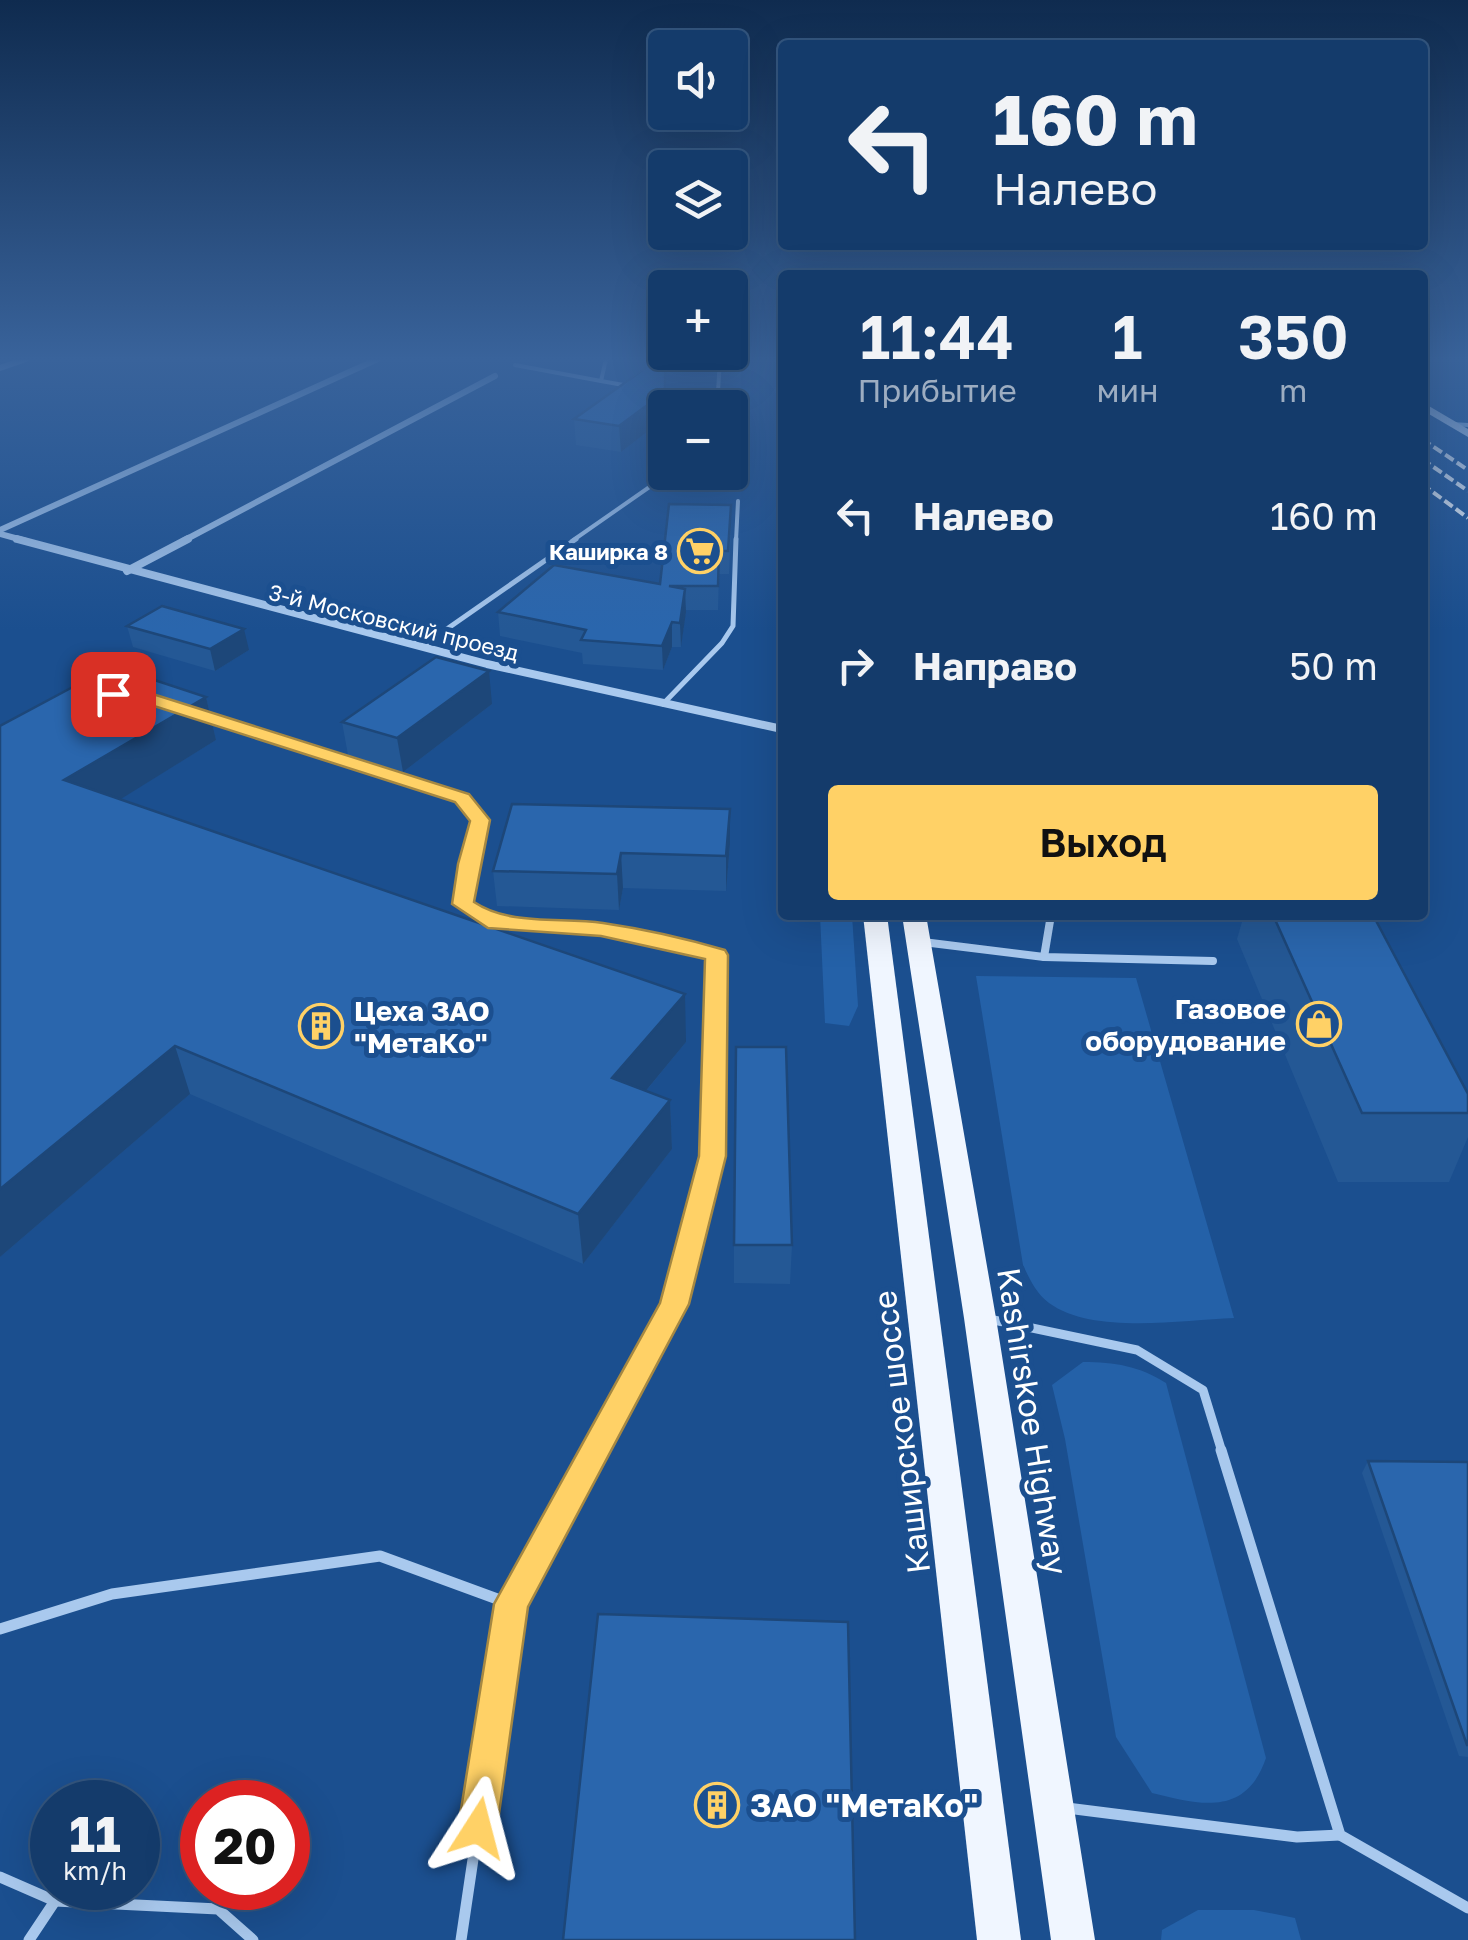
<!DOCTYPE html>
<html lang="ru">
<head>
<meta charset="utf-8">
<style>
	:root { --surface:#143b6b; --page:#214673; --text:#f1f3f6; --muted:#9dadc1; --line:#33557e; --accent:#ffd166 }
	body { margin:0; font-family:"Golos Text",sans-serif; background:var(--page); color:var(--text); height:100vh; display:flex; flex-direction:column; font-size:38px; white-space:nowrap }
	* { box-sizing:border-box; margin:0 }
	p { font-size:32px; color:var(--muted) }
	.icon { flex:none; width:55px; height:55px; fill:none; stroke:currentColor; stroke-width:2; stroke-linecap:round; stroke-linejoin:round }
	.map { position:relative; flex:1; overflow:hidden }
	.sheet { position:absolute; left:778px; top:270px; width:650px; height:650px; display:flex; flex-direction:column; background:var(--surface); border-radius:10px; box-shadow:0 10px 40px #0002,0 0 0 2px var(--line) }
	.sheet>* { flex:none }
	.banner { position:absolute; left:778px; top:40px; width:650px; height:210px; border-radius:10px; box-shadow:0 10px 40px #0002,0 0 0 2px var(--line); background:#143b6b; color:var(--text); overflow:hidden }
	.tools { position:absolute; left:648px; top:30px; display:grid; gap:20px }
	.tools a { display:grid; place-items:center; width:100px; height:100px; border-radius:10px; background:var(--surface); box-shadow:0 10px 40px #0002,0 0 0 2px var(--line); font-size:50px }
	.speed { position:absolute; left:30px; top:1780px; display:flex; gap:20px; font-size:50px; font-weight:700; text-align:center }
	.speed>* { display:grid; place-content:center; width:130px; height:130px; border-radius:50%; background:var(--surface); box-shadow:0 10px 40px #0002,0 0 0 2px var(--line); line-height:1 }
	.speed small { font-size:25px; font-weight:400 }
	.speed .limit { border:15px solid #d22; background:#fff; color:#111 }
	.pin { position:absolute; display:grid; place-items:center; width:85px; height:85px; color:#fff; margin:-42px; border-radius:20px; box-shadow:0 5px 15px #0006 }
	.me { position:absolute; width:110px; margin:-55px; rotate:9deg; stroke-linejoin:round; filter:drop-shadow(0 0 8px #0008) }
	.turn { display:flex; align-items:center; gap:35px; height:210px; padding:0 50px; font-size:45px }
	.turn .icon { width:130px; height:130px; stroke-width:2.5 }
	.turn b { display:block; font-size:70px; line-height:85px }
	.eta { display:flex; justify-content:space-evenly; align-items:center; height:170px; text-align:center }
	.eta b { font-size:60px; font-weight:600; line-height:70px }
	.primary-button { display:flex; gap:20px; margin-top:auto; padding:20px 50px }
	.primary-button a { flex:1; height:115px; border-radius:10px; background:var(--accent); color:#111; font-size:40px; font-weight:600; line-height:115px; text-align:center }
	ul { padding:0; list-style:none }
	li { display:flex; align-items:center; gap:30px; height:150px; padding:0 50px }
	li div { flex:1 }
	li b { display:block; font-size:38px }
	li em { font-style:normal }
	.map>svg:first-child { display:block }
</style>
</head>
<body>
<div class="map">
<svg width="1468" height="1940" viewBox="0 0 1468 1940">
	<rect width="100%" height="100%" fill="#1b4f8f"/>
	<g fill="#2461a8">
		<polygon points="820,915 852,915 858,1006 849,1026 825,1023"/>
		<path d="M976,976l160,2 98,340c-52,2 -141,17 -185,-15 -13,-10 -19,-23 -26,-38z"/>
		<path d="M1083,1362c32,0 56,4 83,21l100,375c-20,59 -66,47 -114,35l-36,-56 -51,-298 -13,-54z"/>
		<polygon points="1198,1910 1254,1910 1295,1918 1301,1940 1161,1940 1162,1930"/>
	</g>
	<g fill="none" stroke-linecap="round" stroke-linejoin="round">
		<g stroke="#a9c9ee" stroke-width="4">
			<polyline points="606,359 601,381 629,386"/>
			<polyline points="515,365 601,381"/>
			<polyline points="657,391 718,396"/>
			<polyline points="717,408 720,359"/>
			<polyline points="1452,424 1468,425"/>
			<polyline points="572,541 671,472"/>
			<polyline points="736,541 738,501"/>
		</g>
		<g stroke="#a9c9ee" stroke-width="5">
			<polyline points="421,647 576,539"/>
			<polyline points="663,704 722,643 733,626 736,539"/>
			<polyline points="202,716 384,773"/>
		</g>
		<g stroke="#a9c9ee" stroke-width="8">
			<polyline points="376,771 462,798 480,820 468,864 463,904 488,921 601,929 673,942 717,955 715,1071"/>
			<polyline points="923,942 1044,957 1213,961"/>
			<polyline points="1044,957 1051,915"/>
		</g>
		<g stroke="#a9c9ee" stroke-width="9">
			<polyline points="989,1319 1137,1350 1203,1390 1222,1452"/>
			<polyline points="593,1452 674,1304 713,1156 715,1068"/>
		</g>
		<g stroke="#a9c9ee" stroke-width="11">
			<polyline points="1221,1450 1340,1835 1468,1908"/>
			<polyline points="0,1629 112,1594 380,1556 511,1604"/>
			<polyline points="1067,1808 1297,1837 1340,1835"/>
			<polyline points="0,1877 55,1901 218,1909 253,1940"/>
			<polyline points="29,1940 55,1901"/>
			<polyline points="461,1940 511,1604 595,1450"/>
		</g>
		<g stroke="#a9c9ee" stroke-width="6">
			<polyline points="0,368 26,359"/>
			<polyline points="0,530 378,359"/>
			<polyline points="0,534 26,541"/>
			<polyline points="183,541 495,376"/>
		</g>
		<g stroke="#a9c9ee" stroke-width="8">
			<polyline points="17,539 487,664 782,729"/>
			<polyline points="127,571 188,539"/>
		</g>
		<polygon fill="#d6e6fa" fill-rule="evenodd" points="1422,402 1468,429 1468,437 1422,410"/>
		<g fill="#f0f6ff" fill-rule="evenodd">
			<polygon points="863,915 887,915 1021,1940 977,1940"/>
			<polygon points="902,915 926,915 996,1318 1095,1940 1051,1940 964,1318"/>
		</g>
		<g stroke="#fff" stroke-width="4" stroke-dasharray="10 4" stroke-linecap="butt">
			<polyline points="1422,439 1468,470"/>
			<polyline points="1422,459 1468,491"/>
			<polyline points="1422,484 1468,518"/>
		</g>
	</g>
	<g fill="#245895">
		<polygon points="665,370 665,418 621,452 576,445 574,419"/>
		<polygon points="731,527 729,574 719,574 718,610 686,610 681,647 672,647 663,670 583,664 582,653 500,636 498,612 660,584"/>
		<polygon points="127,626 249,650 215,671 133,647"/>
		<polygon points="206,697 216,740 120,799 686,1042 646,1091 670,1100 672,1149 583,1264 190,1094 0,1257 0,726"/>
		<polygon points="492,704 403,772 348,755 342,722"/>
		<polygon points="512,804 730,844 726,891 623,888 619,910 497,906 493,871"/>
		<polygon points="1244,915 1373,915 1468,1094 1468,1137 1449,1182 1338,1182 1237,939"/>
		<polygon points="734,1245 792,1245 790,1284 734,1283"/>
		<polygon points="1368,1461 1468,1462 1468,1757 1459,1756 1362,1473"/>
	</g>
	<g fill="#1d4779">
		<polygon points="665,370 665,418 621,452 619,426"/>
		<polygon points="685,589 686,612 681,647 680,623"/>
		<polygon points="672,622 672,647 663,670 662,646"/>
		<polygon points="244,629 249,650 215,671 210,649"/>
		<polygon points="489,671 492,704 403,772 397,738"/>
		<polygon points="206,697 216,740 79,825 64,780"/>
		<polygon points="730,809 730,844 726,891 726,856"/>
		<polygon points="621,853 623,888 619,910 617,874"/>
		<polygon points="685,994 686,1042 616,1127 612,1078"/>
		<polygon points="175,1046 190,1094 0,1257 0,1189"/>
		<polygon points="670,1100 672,1149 583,1264 578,1214"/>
	</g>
	<g fill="#2a66ad" stroke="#1d4779" stroke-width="2.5">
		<polygon points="647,367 665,370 665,392 619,426 574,419"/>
		<polygon points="669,504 731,505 728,551 719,551 718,586 669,586 685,589 680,623 672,622 662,646 581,640 586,630 498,612 554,565 660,584"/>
		<polygon points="162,606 244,629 210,649 127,626"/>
		<polygon points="436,657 489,671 397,738 342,722"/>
		<polygon points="112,666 206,697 64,780 685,994 612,1078 670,1100 578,1214 175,1046 0,1189 0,726"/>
		<polygon points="512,804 730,809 726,856 621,853 617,874 493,871"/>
		<polygon points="1273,915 1373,915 1468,1094 1468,1113 1362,1113"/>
		<polygon points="736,1047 786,1047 792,1245 734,1245"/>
		<polygon points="1368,1461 1468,1462 1468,1745 1467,1745"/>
		<polygon points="598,1614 848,1622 855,1940 563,1940"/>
	</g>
	<linearGradient id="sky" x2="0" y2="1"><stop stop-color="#0f2b4f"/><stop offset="0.57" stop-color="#39639b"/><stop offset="1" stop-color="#39639b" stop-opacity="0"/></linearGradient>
	<rect width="1468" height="630" fill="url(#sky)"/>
	<path fill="#ffd166" stroke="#a68842" stroke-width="2.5" d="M113,689h24l332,105 21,26 -16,82c36,24 86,15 129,21 41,6 81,15 122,27l3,5 -2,201 -37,148 -161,303 -31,221 -6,14 -13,5 -14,-5 -6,-14 36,-224 166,-301 39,-147 6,-197 -104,-23 -113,-8 -36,-24 6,-40 12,-43 -15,-19 -326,-104h-23v-8z"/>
	<defs>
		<symbol id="supermarket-ring" viewBox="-11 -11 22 22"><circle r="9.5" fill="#1b4f8f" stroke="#ffd166" stroke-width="1.5"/><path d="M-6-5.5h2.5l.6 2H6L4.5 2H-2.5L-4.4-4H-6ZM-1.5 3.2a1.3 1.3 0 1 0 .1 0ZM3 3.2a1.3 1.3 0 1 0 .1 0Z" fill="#ffd166"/></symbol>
		<symbol id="shop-ring" viewBox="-11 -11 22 22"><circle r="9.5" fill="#1b4f8f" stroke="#ffd166" stroke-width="1.5"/><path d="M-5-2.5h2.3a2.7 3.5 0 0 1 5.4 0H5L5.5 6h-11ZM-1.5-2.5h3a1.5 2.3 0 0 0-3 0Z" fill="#ffd166"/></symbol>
		<symbol id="building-ring" viewBox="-11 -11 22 22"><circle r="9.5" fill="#1b4f8f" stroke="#ffd166" stroke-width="1.5"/><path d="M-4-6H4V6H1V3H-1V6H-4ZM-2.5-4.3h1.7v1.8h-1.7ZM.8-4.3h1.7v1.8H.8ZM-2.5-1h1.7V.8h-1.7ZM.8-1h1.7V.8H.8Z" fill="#ffd166"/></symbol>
	</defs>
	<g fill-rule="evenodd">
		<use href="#supermarket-ring" x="675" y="526" width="50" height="50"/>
		<use href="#shop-ring" x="1294" y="999" width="50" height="50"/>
		<use href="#building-ring" x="296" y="1001" width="50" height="50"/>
		<use href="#building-ring" x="692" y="1780" width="50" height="50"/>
	</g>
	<g text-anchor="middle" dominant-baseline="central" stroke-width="10" stroke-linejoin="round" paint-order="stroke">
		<g font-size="22" font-weight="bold" fill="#fff" stroke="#1b4f8f" text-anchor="end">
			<text x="668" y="551">Каширка 8</text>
		</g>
		<g font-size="22" fill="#fff" stroke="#1b4f8f">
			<text transform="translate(394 622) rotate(14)">3-й Московский проезд</text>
		</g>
		<g font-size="28" font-weight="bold" fill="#fff" stroke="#1b4f8f" text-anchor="end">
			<text x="1286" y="1008">Газовое<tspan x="1286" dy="32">оборудование</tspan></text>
			<text x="354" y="1010" text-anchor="start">Цеха ЗАО<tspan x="354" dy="32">"МетаКо"</tspan></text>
		</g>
		<g font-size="32" fill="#fff" stroke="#1b4f8f">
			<text transform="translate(1033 1421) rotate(81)">Kashirskoe Highway</text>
			<text transform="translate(901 1432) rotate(-97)">Каширское шоссе</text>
		</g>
		<g font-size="32" font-weight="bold" fill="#fff" stroke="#1b4f8f" text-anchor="start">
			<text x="750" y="1805">ЗАО "МетаКо"</text>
		</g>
	</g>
</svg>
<div class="tools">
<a><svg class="icon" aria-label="sound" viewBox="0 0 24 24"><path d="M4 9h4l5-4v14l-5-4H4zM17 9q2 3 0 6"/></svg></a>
<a><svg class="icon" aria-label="layers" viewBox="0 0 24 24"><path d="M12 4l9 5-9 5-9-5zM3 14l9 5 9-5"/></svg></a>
<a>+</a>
<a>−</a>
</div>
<div class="speed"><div>11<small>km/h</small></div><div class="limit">20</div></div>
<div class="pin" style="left:113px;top:694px;background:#d93025"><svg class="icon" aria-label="arrive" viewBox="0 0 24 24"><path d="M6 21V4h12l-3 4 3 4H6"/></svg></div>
<svg class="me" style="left:478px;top:1828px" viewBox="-20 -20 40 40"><path d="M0-17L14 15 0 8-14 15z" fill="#ffd166" stroke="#fff" stroke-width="4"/></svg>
<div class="banner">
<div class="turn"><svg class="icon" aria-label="left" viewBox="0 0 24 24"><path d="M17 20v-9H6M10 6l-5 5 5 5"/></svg><div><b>160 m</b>Налево</div></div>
</div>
<section class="sheet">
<div class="eta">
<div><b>11:44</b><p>Прибытие</p></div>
<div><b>1</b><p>мин</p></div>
<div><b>350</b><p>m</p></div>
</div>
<ul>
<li><svg class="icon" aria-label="left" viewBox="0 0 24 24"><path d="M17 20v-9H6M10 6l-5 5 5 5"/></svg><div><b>Налево</b></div><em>160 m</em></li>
<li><svg class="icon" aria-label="right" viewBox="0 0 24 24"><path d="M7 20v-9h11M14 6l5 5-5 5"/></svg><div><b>Направо</b></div><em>50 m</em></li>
</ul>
<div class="primary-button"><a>Выход</a></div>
</section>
</div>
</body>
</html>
